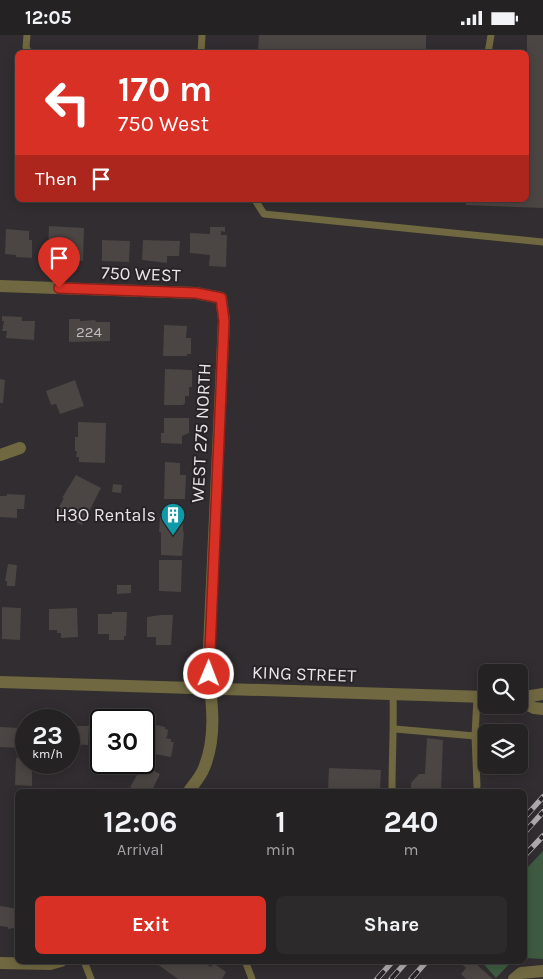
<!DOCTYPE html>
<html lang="en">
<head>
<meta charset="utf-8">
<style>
	:root { --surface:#252224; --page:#2d2a2c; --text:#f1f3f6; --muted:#a3a4a6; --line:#423f41; --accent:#d93025 }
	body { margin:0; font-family:Karla,sans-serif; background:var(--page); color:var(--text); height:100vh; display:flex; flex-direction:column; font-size:19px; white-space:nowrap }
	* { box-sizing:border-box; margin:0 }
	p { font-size:16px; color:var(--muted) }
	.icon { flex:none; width:28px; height:28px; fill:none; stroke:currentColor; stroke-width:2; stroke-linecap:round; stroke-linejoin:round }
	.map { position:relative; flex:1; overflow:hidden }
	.side { position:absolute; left:15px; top:754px; width:512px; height:175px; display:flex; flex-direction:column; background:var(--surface); border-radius:8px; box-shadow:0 2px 12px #0003,0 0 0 1px var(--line) }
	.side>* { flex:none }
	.guide { position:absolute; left:15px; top:15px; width:514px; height:152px; border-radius:8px; box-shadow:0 2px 12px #0003,0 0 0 1px var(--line); background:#d93025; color:#fff; overflow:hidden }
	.tools { position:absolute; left:478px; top:629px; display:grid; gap:10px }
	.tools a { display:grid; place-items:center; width:50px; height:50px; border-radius:8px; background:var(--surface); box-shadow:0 2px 12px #0003,0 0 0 1px var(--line); font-size:25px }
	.speed { position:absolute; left:15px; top:674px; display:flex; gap:10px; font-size:25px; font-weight:700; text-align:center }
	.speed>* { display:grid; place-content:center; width:65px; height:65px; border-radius:50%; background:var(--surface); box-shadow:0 2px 12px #0003,0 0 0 1px var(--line); line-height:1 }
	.speed small { font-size:12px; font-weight:400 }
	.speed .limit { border:2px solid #111; border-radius:8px; background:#fff; color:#111 }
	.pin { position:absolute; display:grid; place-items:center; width:42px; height:42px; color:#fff; margin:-51px -21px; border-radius:50% 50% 50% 0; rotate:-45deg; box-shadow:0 0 5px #0007 }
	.pin .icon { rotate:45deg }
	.me { position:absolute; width:55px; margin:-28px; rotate:1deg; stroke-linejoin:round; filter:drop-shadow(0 0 4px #0008) }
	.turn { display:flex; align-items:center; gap:18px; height:105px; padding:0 20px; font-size:22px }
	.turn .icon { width:65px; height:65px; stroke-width:2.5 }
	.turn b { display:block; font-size:35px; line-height:42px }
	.then { display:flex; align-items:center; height:48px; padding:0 20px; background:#0003; gap:10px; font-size:19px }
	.eta { display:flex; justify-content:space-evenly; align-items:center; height:85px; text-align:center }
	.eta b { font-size:30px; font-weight:700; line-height:35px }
	.primary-button { display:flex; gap:10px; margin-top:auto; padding:10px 20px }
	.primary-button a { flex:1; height:58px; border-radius:8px; background:var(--accent); color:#fff; font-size:20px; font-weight:700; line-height:58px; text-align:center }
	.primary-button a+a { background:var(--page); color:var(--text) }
	.status { display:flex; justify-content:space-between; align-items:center; height:35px; padding:0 25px; background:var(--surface); direction:ltr }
	.status svg { height:14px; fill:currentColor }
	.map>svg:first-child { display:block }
</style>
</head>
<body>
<div class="status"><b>12:05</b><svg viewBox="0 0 49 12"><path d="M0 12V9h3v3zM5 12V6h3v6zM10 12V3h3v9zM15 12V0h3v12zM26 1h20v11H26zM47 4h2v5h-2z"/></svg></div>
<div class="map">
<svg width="543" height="944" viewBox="0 0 543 944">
	<rect width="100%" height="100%" fill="#312d30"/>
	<g fill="#3e5b41">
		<polygon points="543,816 543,924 525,923 525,835"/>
		<polygon points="481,926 512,926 496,943"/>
	</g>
	<g fill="#4b4543">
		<polygon points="259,0 426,0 426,18 258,18"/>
		<polygon points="527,0 543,0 543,173 466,170 466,165 526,165"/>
		<polygon points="49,191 84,193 83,226 55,223 55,218 48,217"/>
		<polygon points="210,192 225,192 225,197 221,196 221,200 227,200 226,232 209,231 210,220 190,218 190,198 210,199"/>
		<polygon points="6,194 29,196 29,205 32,205 32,223 16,222 16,220 5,219"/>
		<polygon points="102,205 130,206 129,227 102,226"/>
		<polygon points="143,205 180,206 179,221 167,221 167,228 142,225"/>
		<polygon points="2,281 22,282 22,286 35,286 34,305 6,303 7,296 2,296 4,286 2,286"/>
		<polygon points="69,284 80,284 80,286 95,285 96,287 110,287 110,306 69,307"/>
		<polygon points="164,290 187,291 186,303 191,303 191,319 187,319 187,321 163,321"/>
		<polygon points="165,334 192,335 192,352 189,352 189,361 185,361 185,368 183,370 164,370"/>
		<polygon points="0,344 5,345 3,368 0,368"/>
		<polygon points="75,345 84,371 60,379 56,369 51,370 46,356"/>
		<polygon points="164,383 189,383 189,398 182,401 182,409 161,408 161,398 164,398"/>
		<polygon points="78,387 106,388 105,428 79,427 79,422 76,422 77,416 75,416 75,402 78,402"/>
		<polygon points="165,427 180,428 180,440 186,440 185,464 164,464"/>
		<polygon points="76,440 101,453 82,490 59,478 62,473 59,472 64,463 62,463"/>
		<polygon points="113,449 122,450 121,458 112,457"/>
		<polygon points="7,459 25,460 24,474 17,474 17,483 0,482 0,461 7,461"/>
		<polygon points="170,477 181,477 181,483 183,483 183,497 184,497 182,521 161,520 161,497 159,497 160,482 169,483"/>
		<polygon points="159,525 182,525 181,557 159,556"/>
		<polygon points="8,529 17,530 15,551 7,551 7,546 5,546"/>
		<polygon points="117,550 131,550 131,558 117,559"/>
		<polygon points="2,572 21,573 20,605 2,604"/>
		<polygon points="77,573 78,602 61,603 61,598 57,598 57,595 49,595 49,574"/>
		<polygon points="112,577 127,577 126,601 124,601 124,605 109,605 109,599 98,599 98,579 112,579"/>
		<polygon points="160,580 173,580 171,610 156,610 156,602 147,602 147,582"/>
		<polygon points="148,688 165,692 165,694 168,695 167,702 165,703 171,704 171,707 174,707 171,722 144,717 146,704 144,703"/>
		<polygon points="69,689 74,689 74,691 89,691 88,710 69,709"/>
		<polygon points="0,692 20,693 20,713 0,712"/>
		<polygon points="427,703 443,705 441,756 407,756 407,753 411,754 411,748 419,739 425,739"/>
		<polygon points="16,723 26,723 26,728 32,728 32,751 15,750"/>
		<polygon points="143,730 160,739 153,753 156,754 155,756 137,756 130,752"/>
		<polygon points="329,733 381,735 380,756 328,756"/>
		<polygon points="0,871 18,874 18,892 8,894 8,892 0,891"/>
		<polygon points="153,926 208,926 206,929 211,932 213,928 226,937 222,944 178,944"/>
		<polygon points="458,926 473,926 493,944 466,944 461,939 466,933"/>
	</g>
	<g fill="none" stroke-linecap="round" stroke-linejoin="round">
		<g stroke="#706840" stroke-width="7">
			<polyline points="27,0 26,12 29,18"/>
			<polyline points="201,18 202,0"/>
			<polyline points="488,18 491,0"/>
			<polyline points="255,165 264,179 543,207"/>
			<polyline points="395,694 475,701 477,662"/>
			<polyline points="475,701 477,751"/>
			<path d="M392,756c0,-33 2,-65 1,-97"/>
			<polyline points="84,926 91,944"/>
			<polyline points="244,926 246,928 252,944"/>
		</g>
		<g stroke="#706840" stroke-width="12">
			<path d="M0,251l196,7 25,5 3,22 -16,349c4,33 9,68 -4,99 -3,8 -10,16 -15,23"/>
			<polyline points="0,420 20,413"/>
			<polyline points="0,928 50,929 61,926"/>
			<polyline points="514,944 521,938 543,936"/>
		</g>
		<g stroke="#706840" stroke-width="12">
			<polyline points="0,647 486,662"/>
			<polyline points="519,663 543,659"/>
			<polyline points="519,665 534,673 543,674"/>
		</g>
		<defs>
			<g id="rail">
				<polyline points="525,782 543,762"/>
				<polyline points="525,797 543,777"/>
				<polyline points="525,820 543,801"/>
				<polyline points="377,944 393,926"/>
				<polyline points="391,944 407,926"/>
				<polyline points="411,944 427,926"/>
			</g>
		</defs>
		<use href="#rail" stroke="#aeaaad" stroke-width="5.5"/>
		<use href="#rail" stroke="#272327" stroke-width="4" stroke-dasharray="11" stroke-linecap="butt"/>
	</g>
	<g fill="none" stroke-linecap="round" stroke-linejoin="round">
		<defs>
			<polyline id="route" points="59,253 196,258 221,263 224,286 209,639"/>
		</defs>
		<use href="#route" stroke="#8d1f18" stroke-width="12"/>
		<use href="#route" stroke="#d93025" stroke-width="9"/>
	</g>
	<defs>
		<symbol id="building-pin" viewBox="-11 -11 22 30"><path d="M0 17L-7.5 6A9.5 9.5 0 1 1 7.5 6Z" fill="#0f9aa8" stroke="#272327"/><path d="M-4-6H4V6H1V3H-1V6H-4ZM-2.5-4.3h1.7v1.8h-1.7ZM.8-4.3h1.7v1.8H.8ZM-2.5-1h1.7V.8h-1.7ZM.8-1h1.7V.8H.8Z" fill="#fff"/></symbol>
	</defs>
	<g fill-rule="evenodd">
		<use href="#building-pin" x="159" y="466" width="28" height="38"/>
	</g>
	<g text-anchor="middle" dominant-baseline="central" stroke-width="4" stroke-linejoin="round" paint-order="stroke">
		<g font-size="15" fill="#c1bdbf">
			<text x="89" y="297">224</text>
		</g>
		<g font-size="18" fill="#e8e5e8" stroke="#272327">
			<text transform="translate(141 239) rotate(2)">750 WEST</text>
			<text transform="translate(201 398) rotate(-87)">WEST 275 NORTH</text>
			<text transform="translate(304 639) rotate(2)">KING STREET</text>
		</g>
		<g font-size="18" fill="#e8e5e8" stroke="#272327" text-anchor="end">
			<text x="156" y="480">H3O Rentals</text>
		</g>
	</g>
</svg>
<div class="tools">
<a><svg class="icon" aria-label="search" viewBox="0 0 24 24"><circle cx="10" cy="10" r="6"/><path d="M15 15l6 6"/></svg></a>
<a><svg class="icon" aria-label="layers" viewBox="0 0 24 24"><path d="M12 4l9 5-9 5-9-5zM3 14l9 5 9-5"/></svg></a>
</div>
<div class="speed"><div>23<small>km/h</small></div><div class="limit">30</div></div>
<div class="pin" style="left:59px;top:253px;background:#d93025"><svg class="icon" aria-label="arrive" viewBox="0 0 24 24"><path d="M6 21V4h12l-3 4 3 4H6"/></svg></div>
<svg class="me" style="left:209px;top:639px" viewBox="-20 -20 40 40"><circle r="17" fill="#d93025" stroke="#fff" stroke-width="3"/><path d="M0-11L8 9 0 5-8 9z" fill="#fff"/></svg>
<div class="guide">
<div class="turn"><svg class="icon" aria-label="left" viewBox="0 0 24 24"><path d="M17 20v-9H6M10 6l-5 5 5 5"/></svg><div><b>170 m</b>750 West</div></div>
<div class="then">Then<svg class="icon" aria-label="arrive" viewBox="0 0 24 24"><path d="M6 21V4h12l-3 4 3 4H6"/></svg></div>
</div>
<section class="side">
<div class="eta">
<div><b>12:06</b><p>Arrival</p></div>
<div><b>1</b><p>min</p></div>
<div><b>240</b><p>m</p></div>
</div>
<div class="primary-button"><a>Exit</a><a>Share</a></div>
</section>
</div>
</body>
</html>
